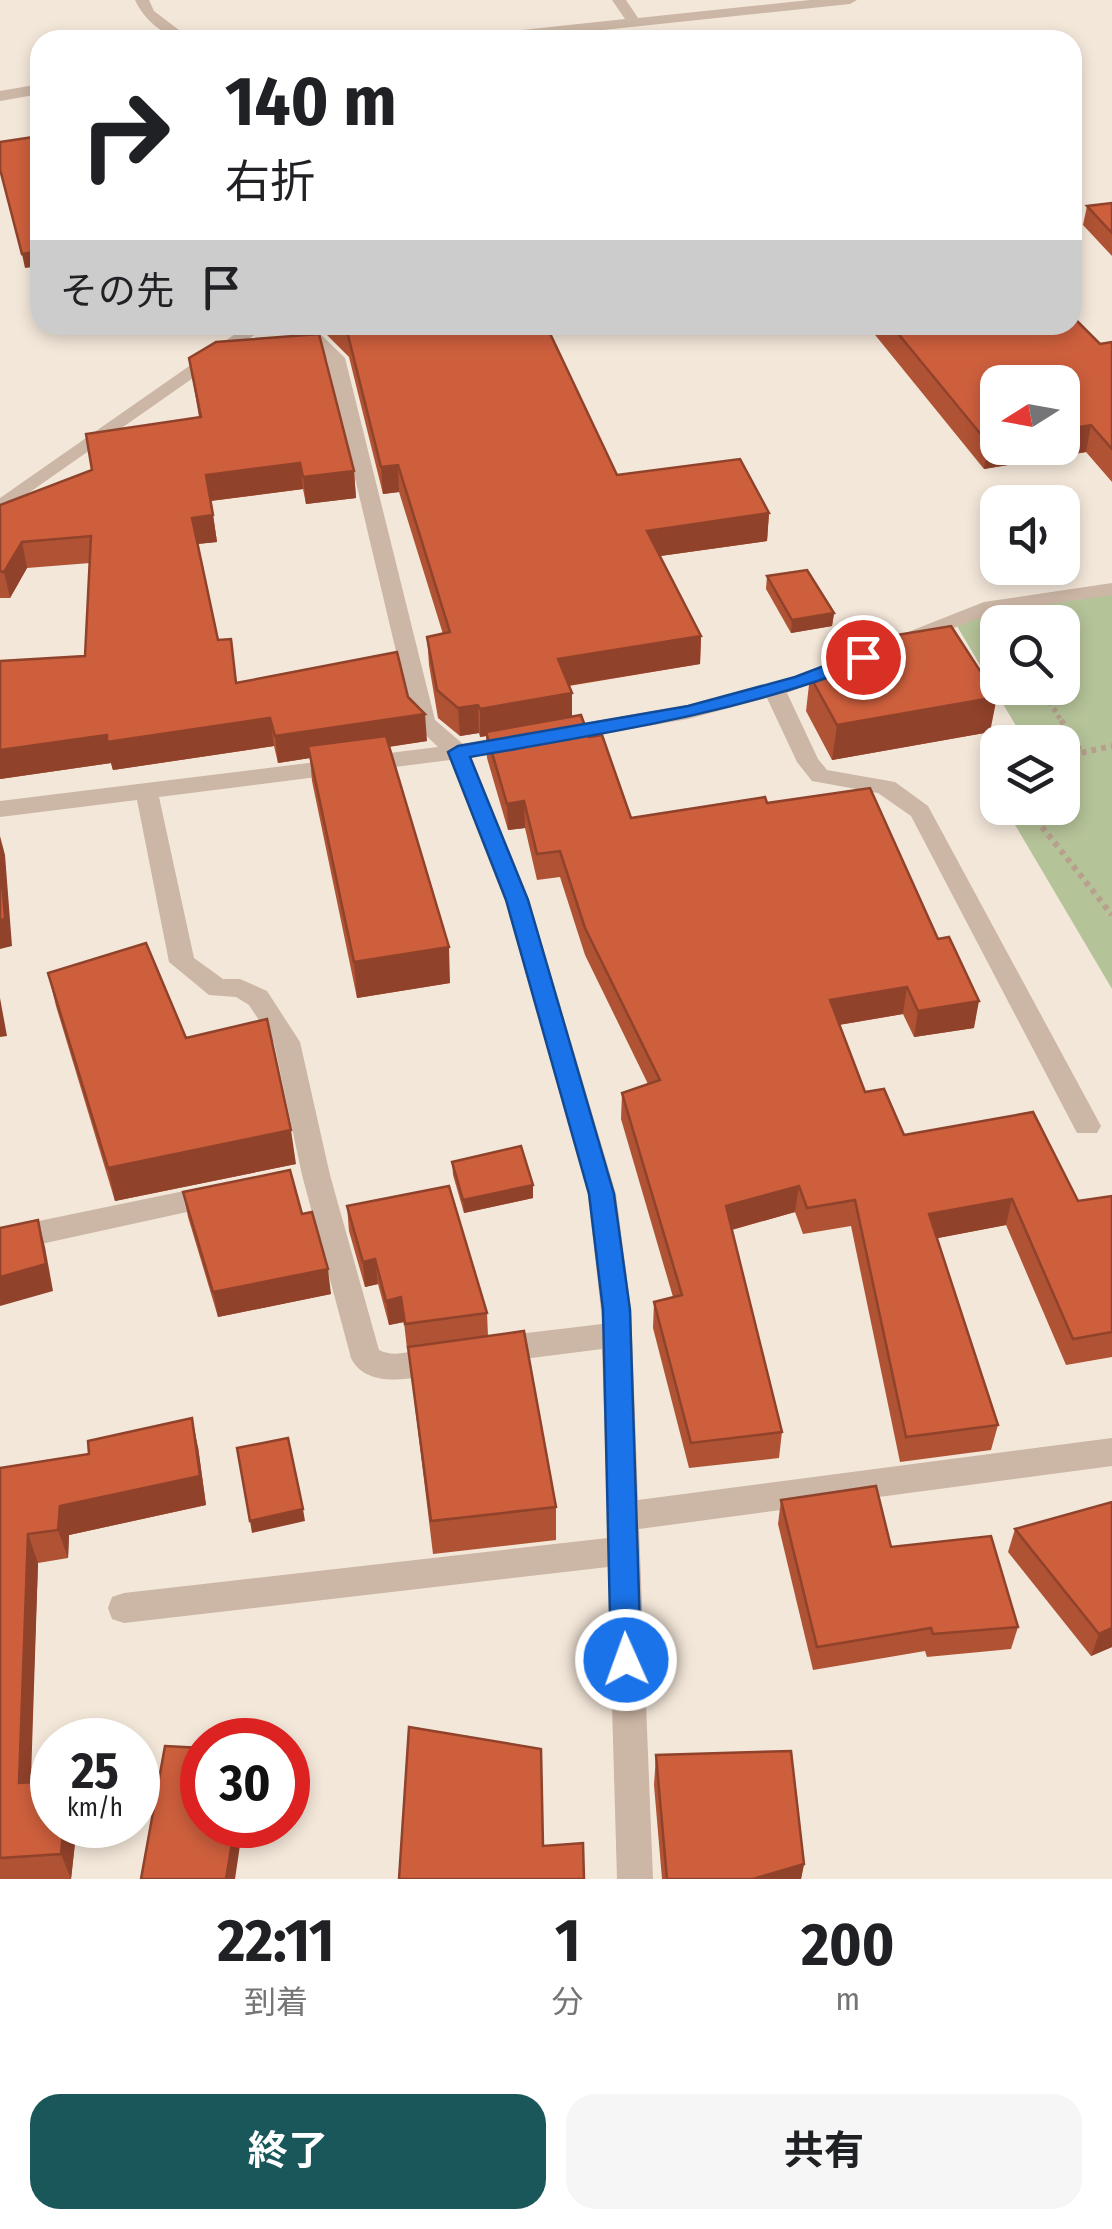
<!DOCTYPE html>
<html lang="ja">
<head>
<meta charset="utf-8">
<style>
	:root { --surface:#fff; --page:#f6f6f6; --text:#202124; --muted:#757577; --accent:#1a575b }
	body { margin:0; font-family:"Fira Sans Condensed","Noto Sans JP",sans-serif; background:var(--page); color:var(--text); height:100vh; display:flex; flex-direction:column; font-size:38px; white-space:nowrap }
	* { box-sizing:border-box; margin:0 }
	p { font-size:32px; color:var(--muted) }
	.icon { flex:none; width:55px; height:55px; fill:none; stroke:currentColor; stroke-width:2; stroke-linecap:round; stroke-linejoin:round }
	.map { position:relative; height:1879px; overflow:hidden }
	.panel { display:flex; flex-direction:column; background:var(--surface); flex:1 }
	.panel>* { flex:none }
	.banner { position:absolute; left:30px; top:30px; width:1052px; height:305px; border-radius:30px; box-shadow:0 5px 15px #0003; background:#fff; color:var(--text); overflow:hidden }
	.needle { width:65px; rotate:259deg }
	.tools { position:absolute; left:980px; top:365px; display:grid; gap:20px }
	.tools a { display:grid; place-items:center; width:100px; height:100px; border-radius:20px; background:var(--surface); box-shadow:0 5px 15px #0003; font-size:50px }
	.speed { position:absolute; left:30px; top:1718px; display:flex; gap:20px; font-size:50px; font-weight:700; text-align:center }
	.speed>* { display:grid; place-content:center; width:130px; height:130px; border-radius:50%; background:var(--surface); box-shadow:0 5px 15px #0003; line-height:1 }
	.speed small { font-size:25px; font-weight:400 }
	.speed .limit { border:15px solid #d22; background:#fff; color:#111 }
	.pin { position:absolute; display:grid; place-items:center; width:85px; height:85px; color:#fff; margin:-42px; border:5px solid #fff; border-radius:50%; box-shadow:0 2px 10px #0007 }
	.me { position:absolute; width:110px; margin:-55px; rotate:358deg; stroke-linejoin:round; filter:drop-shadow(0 0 8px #0008) }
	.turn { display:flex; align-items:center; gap:35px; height:210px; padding:0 30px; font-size:45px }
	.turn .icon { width:130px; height:130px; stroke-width:2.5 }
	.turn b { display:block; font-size:70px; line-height:85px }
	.then { display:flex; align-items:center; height:95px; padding:0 30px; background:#0003; gap:20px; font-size:38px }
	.eta { display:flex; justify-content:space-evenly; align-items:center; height:170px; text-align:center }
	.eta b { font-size:60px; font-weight:700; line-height:70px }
	.action { display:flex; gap:20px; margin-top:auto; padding:20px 30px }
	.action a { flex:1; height:115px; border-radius:30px; background:var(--accent); color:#fff; font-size:40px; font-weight:700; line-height:115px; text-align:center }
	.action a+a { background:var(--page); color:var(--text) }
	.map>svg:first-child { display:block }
</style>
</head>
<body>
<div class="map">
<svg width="1112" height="1879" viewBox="0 0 1112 1879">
	<rect width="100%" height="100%" fill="#f3e7d9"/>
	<path fill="#b5c399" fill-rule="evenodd" d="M1112,589v400l-107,-181h57v-66h-42l5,-1 -71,-120 19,-9zM998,622h64v66h-64z"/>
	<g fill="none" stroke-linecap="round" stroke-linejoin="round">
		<polyline stroke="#b8a08f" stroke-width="5" stroke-dasharray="4 4" stroke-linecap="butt" points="1041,688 1062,722"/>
		<g stroke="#b8a08f" stroke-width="6" stroke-dasharray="5 5" stroke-linecap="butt">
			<polyline points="1061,720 1080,750"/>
			<polyline points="1062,757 1112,746"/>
			<polyline points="1037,808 1039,823 1112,915"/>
		</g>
		<g fill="#ccb6a5" fill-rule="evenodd">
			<path d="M135,0h14l5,11 38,29c-24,0 -47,-18 -57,-40z"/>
			<polygon points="612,0 626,0 638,18 810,0 857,0 850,4 508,40 460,40 467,36 625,19"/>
			<polygon points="40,84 40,94 0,101 0,91"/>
			<polygon points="248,325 269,325 0,513 0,498"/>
			<path d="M292,325h19l34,33 90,362 28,24 225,-39 106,-28 190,-75 128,-19v12l-117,17 -208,81 31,66 9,11 68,12 33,24 173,320 -4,7h-20l-166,-317 -33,-23 -66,-12 -15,-19 -30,-64 -79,21 -217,38 58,143 87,294 15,116 7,190 474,-62v28l-473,63 14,350h-36l-9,-312 -484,56 -12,-4 -4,-11 4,-11 12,-4 484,-55 -6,-189 -109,14 -11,-4 -4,-9 4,-9 11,-4 109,-13 -1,-14 -13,-116 -83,-294 -55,-140 -291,37 35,161 29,21h17l27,12 33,51 30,133 49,175c23,12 51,-10 76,-1l4,9 -4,9c-29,10 -87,26 -104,-9l-49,-183 -28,-132 -25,-38 -13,-8 -27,-2 -40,-33 -32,-162 -137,17v-16l438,-54 -25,-24 -86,-363z"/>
			<polygon points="218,1184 228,1187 232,1195 228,1203 0,1253 0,1229"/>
		</g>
	</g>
	<g fill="#b05234">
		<polygon points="1112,203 1112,256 1083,225 1087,206"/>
		<polygon points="317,325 546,325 617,475 769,513 767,541 660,556 701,636 700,664 569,686 572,717 589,737 631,818 767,803 974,1028 914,1037 903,1014 839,1025 865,1092 904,1135 1078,1201 1112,1196 1112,1357 1066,1365 1006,1225 937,1238 998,1425 991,1450 900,1462 851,1226 803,1234 795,1212 732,1230 782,1432 779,1458 689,1468 653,1328 654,1302 673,1297 621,1119 622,1093 648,1084 585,955 560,877 537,880 525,828 508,830 487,758 486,736 480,737 479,733 460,736 438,718 429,665 427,637 443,634 399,492 383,494 349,357"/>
		<polygon points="867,325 1072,325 1100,344 1112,342 1112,482 1086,452 984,469"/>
		<polygon points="189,358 354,471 356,498 306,504 303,489 211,501 217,542 198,544 218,640 236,683 408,697 427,741 389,747 450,983 357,998 312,781 310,758 278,763 274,746 113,770 111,763 0,779 0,661 85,656 90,563 27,568 10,598 0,598 0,505 92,470 199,417"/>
		<polygon points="767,576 834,613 832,626 791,633 766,589"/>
		<polygon points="867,640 990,732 832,760 806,711 810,676 863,667"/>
		<polygon points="48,973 186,1038 296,1164 115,1201 56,1006"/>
		<polygon points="452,1162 533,1198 464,1213 453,1175"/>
		<polygon points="183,1192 302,1214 331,1294 218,1317 188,1217"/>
		<polygon points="347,1206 487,1313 488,1336 556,1507 556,1540 433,1554 408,1348 407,1349 404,1322 389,1325 378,1284 365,1287 349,1231"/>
		<polygon points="198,1447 206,1505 69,1535 68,1558 38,1563 30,1782 77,1825 71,1879 0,1879 0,1468 89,1454"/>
		<polygon points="781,1500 891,1547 1018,1627 1011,1649 927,1657 925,1651 813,1670 778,1524"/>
		<polygon points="1112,1502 1112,1647 1091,1656 1008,1552 1015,1529"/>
		<polygon points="656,1755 804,1864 801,1879 662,1879 654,1785"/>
	</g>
	<g fill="#90422b">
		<polygon points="40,251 40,266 25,268 22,254"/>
		<polygon points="1091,425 1086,452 984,469 988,443 998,441 998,448 1062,448 1062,430"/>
		<polygon points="300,463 303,489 209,501 206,475"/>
		<polygon points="398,465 399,492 383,494 381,467"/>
		<polygon points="354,471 356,498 306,504 303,477"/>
		<polygon points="769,513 767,541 646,558 647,531"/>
		<polygon points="213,515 217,542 196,544 192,518"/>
		<polygon points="22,542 27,568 10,598 4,572"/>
		<polygon points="834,613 832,626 791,633 792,620"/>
		<polygon points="701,636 700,664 558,687 558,659"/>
		<polygon points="572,693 572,721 486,732 486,736 480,737 480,709"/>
		<polygon points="997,697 990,732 832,760 837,725"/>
		<polygon points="478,705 479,733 460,736 458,708"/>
		<polygon points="425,714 427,741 311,758 308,746 310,758 278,763 275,736"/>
		<polygon points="270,718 274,746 113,770 111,763 0,779 0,750 107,735"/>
		<polygon points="524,801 525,828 508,830 507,804"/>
		<polygon points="0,836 5,855 12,946 0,949"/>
		<polygon points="449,947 450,983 357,998 354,962"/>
		<polygon points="907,987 903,1014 826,1027 830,1000"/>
		<polygon points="0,998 7,1036 0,1037"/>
		<polygon points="979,1001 974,1028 914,1037 918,1011"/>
		<polygon points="291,1130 296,1164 115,1201 108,1168"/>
		<polygon points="533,1185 533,1198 464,1213 463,1200"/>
		<polygon points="799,1186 795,1212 723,1232 726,1206"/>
		<polygon points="1012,1199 1006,1225 923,1241 929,1214"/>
		<polygon points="38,1220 45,1247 53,1291 0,1306 0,1277"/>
		<polygon points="375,1259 378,1284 365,1287 363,1262"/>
		<polygon points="328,1269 331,1294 218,1317 213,1292"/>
		<polygon points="401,1297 404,1322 389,1325 386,1301"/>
		<polygon points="192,1418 198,1447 206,1505 69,1535 68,1558 58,1530 60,1506"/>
		<polygon points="303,1509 305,1521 252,1533 250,1521"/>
		<polygon points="28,1534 38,1563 30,1809 19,1783"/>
		<polygon points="1112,1628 1112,1647 1091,1656 1099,1634"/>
		<polygon points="64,1825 77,1825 71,1879 61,1854"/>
		<polygon points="235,1825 243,1825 235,1879 226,1879"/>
		<polygon points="804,1864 801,1879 753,1879"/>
	</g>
	<g fill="#cd5f3d" stroke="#90422b" stroke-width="2.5">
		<polygon points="40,136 40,251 22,254 0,169 0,142"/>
		<polygon points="1112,203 1112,233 1087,206"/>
		<polygon points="1072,316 1100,344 1112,342 1112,449 1091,425 1062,430 1062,382 998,382 998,441 988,443 891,325 1072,325"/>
		<polygon points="341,325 546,325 617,475 740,459 769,513 647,531 701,636 558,659 572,693 480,709 478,705 458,708 437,690 427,637 450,632 398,465 381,467 347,331"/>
		<polygon points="319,334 354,471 303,477 300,463 206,475 213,515 192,518 218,640 231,639 236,683 397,652 408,697 425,714 275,736 270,718 107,742 107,735 0,750 0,661 85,656 91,536 22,542 4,572 0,571 0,505 92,470 86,434 201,417 189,358 216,342"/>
		<polygon points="807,570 834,613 792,620 767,576"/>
		<polygon points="951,626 997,697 837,725 810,676 882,664 867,640"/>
		<polygon points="581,715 589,737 602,735 631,818 765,797 767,803 870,788 938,939 949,937 979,1001 918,1011 907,987 830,1000 865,1092 884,1089 904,1135 1033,1112 1078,1201 1112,1196 1112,1332 1073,1339 1012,1199 929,1214 998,1425 906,1437 855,1200 807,1208 799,1186 726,1206 782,1432 691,1443 654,1302 682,1295 622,1093 660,1080 585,928 560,851 537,854 524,801 507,804 486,732"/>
		<polygon points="386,736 449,947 354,962 308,746"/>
		<polygon points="0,854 5,919 0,920"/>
		<polygon points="146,943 186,1038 267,1019 291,1130 108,1168 48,973"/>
		<polygon points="521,1146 533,1185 463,1200 452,1162"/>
		<polygon points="290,1170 302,1214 312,1212 328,1269 213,1292 183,1192"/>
		<polygon points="449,1186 487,1313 405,1324 401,1297 386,1301 375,1259 363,1262 347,1206"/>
		<polygon points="38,1220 46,1264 0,1277 0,1228"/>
		<polygon points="524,1331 556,1507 431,1521 408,1347"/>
		<polygon points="192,1418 200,1476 60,1506 58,1530 28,1534 19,1783 52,1781 52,1825 64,1825 61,1854 0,1858 0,1468 89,1454 88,1441"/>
		<polygon points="288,1438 303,1509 250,1521 237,1448"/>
		<polygon points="876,1486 891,1547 991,1536 1018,1627 933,1634 931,1628 817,1647 781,1500"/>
		<polygon points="1112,1502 1112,1628 1099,1634 1015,1529"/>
		<polygon points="409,1727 541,1749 543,1846 583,1843 584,1879 399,1879"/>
		<polygon points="165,1746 202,1748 202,1825 235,1825 226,1879 141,1879"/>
		<polygon points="791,1751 804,1864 753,1879 667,1879 656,1755"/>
	</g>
	<path fill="#1a73e8" stroke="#114b97" stroke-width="2.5" d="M863,651l7,2v9c-129,51 -264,71 -400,95l58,143 86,294 16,116 11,350 -4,11 -11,4 -11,-4 -4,-11 -8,-350 -14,-116 -83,-294 -58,-148 10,-6 230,-40 107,-29z"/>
</svg>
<div class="tools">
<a><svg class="needle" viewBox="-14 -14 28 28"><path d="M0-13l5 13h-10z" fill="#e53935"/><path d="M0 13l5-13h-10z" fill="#757577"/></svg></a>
<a><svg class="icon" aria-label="sound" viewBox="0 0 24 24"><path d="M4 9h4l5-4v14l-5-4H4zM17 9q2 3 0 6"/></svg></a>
<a><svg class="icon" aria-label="search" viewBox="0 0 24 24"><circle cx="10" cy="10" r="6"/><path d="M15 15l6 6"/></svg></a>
<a><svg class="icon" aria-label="layers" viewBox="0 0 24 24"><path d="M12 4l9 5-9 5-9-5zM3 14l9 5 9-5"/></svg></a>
</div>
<div class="speed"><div>25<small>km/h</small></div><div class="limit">30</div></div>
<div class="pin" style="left:863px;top:657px;background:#d93025"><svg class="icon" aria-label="arrive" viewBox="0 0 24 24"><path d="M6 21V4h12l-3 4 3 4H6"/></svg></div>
<svg class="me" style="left:626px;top:1660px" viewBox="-20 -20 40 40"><circle r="17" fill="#1a73e8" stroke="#fff" stroke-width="3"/><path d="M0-11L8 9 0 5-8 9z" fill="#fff"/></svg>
<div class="banner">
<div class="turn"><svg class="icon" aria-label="right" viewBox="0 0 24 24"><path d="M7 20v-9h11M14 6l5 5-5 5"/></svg><div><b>140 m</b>右折</div></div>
<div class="then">その先<svg class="icon" aria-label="arrive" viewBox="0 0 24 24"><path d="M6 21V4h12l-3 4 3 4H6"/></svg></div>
</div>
</div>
<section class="panel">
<div class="eta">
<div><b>22:11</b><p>到着</p></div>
<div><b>1</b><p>分</p></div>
<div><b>200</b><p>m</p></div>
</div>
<div class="action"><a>終了</a><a>共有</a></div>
</section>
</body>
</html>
